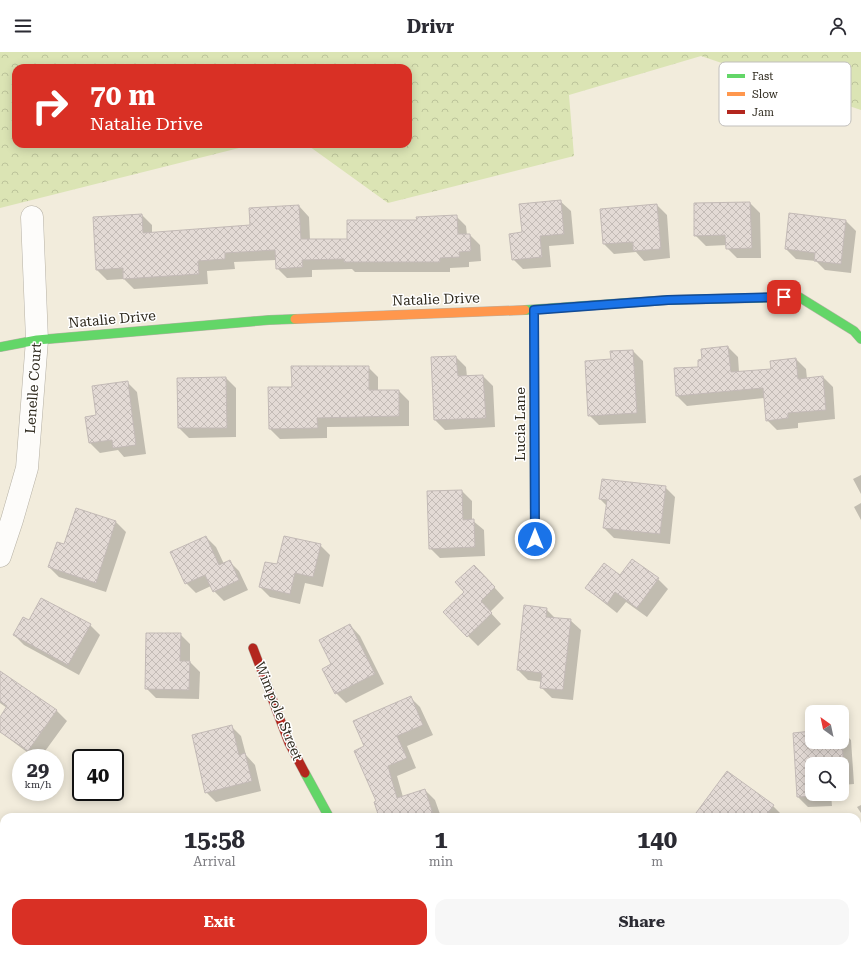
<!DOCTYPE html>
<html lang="en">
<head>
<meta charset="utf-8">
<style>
	:root { --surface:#fff; --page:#f7f7f7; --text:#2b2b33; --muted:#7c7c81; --accent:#d93025 }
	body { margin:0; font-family:"Roboto Serif",serif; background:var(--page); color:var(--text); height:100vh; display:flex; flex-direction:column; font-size:15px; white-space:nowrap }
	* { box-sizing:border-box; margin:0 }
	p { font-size:13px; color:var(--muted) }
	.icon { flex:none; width:22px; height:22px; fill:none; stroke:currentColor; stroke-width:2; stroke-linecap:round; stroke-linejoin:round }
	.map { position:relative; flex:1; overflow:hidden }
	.sheet { position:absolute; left:0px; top:761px; width:861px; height:140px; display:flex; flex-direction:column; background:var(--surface); border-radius:12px 12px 0 0; box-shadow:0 2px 10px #0003 }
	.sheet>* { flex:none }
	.top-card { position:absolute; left:12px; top:12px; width:400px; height:84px; border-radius:12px; box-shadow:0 2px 10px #0003; background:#d93025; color:#fff; overflow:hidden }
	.needle { width:26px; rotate:327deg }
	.controls { position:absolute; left:805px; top:653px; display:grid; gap:8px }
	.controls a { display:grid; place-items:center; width:44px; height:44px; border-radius:8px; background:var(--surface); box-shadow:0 2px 10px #0003; font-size:20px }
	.speed { position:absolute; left:12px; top:697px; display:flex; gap:8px; font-size:20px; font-weight:700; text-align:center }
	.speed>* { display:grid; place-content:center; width:52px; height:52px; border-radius:50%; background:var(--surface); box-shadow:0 2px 10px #0003; line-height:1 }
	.speed small { font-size:10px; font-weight:400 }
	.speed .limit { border:2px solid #111; border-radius:6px; background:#fff; color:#111 }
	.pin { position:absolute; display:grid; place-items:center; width:34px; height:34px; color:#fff; margin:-17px; border-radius:8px; box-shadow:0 2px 6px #0006 }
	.me { position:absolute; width:44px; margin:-22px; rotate:0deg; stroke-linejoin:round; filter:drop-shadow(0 0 3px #0008) }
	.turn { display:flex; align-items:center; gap:14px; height:84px; padding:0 12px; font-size:18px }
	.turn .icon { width:52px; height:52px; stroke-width:2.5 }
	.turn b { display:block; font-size:28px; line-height:34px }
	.eta { display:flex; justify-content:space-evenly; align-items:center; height:68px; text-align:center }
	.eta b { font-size:24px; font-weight:700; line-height:28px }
	.cta { display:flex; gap:8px; margin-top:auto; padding:8px 12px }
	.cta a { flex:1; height:46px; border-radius:12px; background:var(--accent); color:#fff; font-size:16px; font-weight:700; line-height:46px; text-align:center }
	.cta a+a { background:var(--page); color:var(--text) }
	header { display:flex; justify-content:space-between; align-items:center; height:52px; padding:0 12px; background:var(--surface); font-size:18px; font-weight:700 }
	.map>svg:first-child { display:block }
</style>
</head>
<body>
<header><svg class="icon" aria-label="menu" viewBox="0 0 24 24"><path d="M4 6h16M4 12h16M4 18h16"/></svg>Drivr<svg class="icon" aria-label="person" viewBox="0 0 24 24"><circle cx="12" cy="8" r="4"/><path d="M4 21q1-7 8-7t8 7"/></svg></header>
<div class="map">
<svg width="861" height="901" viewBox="0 0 861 901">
	<defs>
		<pattern id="park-crowns" width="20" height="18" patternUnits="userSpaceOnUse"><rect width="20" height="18" fill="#dbe4b4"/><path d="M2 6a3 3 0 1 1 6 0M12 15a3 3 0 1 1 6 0" fill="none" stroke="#bcc49a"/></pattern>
		<pattern id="building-cross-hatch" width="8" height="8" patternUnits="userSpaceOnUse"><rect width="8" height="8" fill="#e3dad5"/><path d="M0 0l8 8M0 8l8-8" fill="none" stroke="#c3bbb6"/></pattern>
	</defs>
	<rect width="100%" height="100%" fill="#f2ecdc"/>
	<polygon fill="url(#park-crowns)" points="0,0 861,0 861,58 701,4 569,43 574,104 388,151 306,92 408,92 408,16 16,16 16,92 255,92 0,156"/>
	<g fill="#0003">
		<polygon points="560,149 571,159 574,192 549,194 551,215 523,217 513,207 523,181"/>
		<polygon points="750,151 760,161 761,206 737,206 727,196 727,193 706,194 695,183"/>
		<polygon points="657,153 667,163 670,206 644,209 636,200 614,202 604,192"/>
		<polygon points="299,154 309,165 310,188 348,188 418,169 456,164 466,174 467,183 470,183 480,193 481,209 469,210 469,215 450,216 450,220 355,220 352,217 312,218 312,225 287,226 277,216 276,208 234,210 235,217 207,219 208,232 134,237 124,227 107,228 97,218 142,163 152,173 152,181 251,174"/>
		<polygon points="790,163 846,169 856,179 851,221 825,218 816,209 796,207 786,197"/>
		<polygon points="728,295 738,305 739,320 772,318 771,309 796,307 806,317 807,327 823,325 833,335 835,367 798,371 798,376 777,378 767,368 765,346 687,354 677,344 699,316 703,308"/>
		<polygon points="633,299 643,309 646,371 599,373 589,363 612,308"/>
		<polygon points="456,305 466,315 467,325 483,324 493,334 495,375 445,378 435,368 432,306"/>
		<polygon points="368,315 378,325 378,339 399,339 409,349 409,374 327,375 327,386 280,387 270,377 293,336"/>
		<polygon points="178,326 226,326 236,336 236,385 189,386 179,376"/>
		<polygon points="127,330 137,340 146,402 124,405 118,398 100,401 90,391 97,364"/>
		<polygon points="861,423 861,442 853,427"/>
		<polygon points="665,435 675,445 670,492 614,486 604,476 607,454 600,447"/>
		<polygon points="462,439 472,449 472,468 484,478 485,504 440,506 430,496"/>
		<polygon points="861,451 861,468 854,455"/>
		<polygon points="77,458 116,470 126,480 106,540 59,525 49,515 65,493"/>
		<polygon points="206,485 216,495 224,512 229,509 239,519 248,538 224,549 214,539 211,534 196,541 186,531"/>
		<polygon points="320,493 330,503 323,535 305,531 300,552 270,545 260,535 278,513"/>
		<polygon points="484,524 504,546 490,560 501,572 478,594 444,560"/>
		<polygon points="620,524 658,527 668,537 647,565 626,550 617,561 597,545 587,535"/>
		<polygon points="546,557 556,567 570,568 581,578 573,648 552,646 542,636 542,630 528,628 518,618"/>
		<polygon points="90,573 100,583 79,623 24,593 14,583"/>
		<polygon points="350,573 360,584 384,632 346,651 336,641"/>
		<polygon points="180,582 190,592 190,610 200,620 199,647 156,646 146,636"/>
		<polygon points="5,624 57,659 67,669 40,706 35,706 0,680 0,667 7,656 0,651 0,631"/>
		<polygon points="410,645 420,655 433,683 407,694 416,716 397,724 403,745 425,738 435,748 441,765 380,765 366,695"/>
		<polygon points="231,674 241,684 246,703 255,713 261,739 216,750 206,740"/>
		<polygon points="842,679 851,688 854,732 842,733 842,712 812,712 812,742 831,742 832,754 808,755 798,745 794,682 812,680 812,690 842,690"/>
		<polygon points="861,753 861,761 857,755"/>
		<polygon points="773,754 783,764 783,765 705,765"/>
		<polygon points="278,897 316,897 316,901 274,901 274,899 278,899"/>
		<polygon points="405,897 441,897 442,901 406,901"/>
		<polygon points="467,897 506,897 510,901 465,901"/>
		<polygon points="770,897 805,897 807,901 760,901"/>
	</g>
	<g fill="url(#building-cross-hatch)" stroke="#c3bab6">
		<polygon points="561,148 564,182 540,184 542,205 512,208 509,182 522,180 519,152"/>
		<polygon points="750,150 752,196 726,197 725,183 694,184 694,151"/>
		<polygon points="657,152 661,197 633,199 633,190 603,192 600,157"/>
		<polygon points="299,153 301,187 347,187 347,168 417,168 416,165 457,163 458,182 470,182 471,199 459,200 460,205 440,206 440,210 344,210 344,207 302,208 303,215 276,217 275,198 225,201 225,207 198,209 199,222 123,227 123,216 96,218 93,165 142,162 143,181 250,173 249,156"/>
		<polygon points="789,161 846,168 841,212 814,209 815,201 785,197"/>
		<polygon points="728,294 731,320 771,317 770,309 796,306 798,327 823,324 826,358 788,361 788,366 766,369 763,336 676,344 674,316 698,315 698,308 702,307 701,297"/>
		<polygon points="633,298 637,361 588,364 585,309 611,307 610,299"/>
		<polygon points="456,304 458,324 483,323 486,366 434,368 431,305"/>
		<polygon points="291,314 369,314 369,338 399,338 399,364 317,366 318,376 269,377 268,335 292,335"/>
		<polygon points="226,325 227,376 178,376 177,326"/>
		<polygon points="128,329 136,393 113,396 112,388 89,391 85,365 96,363 92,334"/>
		<polygon points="602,427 666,434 660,482 603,476 607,448 599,447"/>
		<polygon points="462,438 463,468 474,467 475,495 429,497 427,439"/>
		<polygon points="76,456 116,469 96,531 48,515 57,490 64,492"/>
		<polygon points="206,484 219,513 230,508 239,528 213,540 205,523 185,532 170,500"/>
		<polygon points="284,484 321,492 313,525 295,521 290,542 259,535 265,510 277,512"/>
		<polygon points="632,507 659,526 637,556 615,540 607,552 585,536 604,511 620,523"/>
		<polygon points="474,513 495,535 481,549 492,561 467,585 443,560 464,540 455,530"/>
		<polygon points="41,546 91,572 68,613 13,583 23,565 29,568"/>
		<polygon points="524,553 547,556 546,565 571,567 563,638 540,636 542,621 517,618"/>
		<polygon points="350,572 375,622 335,642 322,617 331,612 319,588"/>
		<polygon points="146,581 181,581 180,609 190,609 189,638 145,637"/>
		<polygon points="0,619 57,658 28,699 0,680 0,665 7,654 0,649"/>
		<polygon points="411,644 423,673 397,684 407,706 388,714 397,746 425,737 434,765 379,765 374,750 376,749 354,699 364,694 353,669"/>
		<polygon points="232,673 239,703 245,701 252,729 205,741 192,683"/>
		<polygon points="812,679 812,690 842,690 842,686 844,722 842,722 842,712 812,712 812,742 822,742 822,744 797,745 793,681"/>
		<polygon points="727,719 774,753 765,765 693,765"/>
	</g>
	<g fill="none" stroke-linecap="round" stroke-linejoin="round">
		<defs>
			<g id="street">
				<polyline points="0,504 12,468 27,416 37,288 32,165"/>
				<polyline points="857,893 861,901"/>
				<polyline points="355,897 356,901"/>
			</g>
			<g id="fast">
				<polyline points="525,258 668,248 799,245 854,279 861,287"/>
				<polyline points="0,295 37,288 269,268 295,267"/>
				<polyline points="305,721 329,765"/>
			</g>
			<g id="slow">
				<polyline points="534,258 535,487"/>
				<polyline points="295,267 525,258"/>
			</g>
			<polyline id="jam" points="253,596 289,691 305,721"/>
		</defs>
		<use href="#street" stroke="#b6b1a5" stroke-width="23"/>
		<use href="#fast" stroke="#b6b1a5" stroke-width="10"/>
		<use href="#slow" stroke="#b6b1a5" stroke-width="10"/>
		<use href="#jam" stroke="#b6b1a5" stroke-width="10"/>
		<use href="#street" stroke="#fdfcfa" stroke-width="22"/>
		<use href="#fast" stroke="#63d668" stroke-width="9"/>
		<use href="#slow" stroke="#ff974d" stroke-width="9"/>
		<use href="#jam" stroke="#b3261e" stroke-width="9"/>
	</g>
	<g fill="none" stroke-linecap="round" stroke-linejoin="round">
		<defs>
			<polyline id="route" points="535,487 534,258 668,248 784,245"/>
		</defs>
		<use href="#route" stroke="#114b97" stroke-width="10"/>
		<use href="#route" stroke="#1a73e8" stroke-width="7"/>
	</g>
	<g text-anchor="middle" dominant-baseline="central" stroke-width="3" stroke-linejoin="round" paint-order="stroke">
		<g font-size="14" fill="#2f2a1e" stroke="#fff">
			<text transform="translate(436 247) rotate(-2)">Natalie Drive</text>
			<text transform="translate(112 267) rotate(-5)">Natalie Drive</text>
			<text transform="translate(33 336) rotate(-86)">Lenelle Court</text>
			<text transform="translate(520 372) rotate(-90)">Lucia Lane</text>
			<text transform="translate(279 659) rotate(68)">Wimpole Street</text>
		</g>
	</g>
	<rect x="719" y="10" width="132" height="64" rx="6" fill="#fff" stroke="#c1bfbc" stroke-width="1"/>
	<rect x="727" y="22" width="18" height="4" fill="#63d668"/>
	<rect x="727" y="40" width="18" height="4" fill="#ff974d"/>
	<rect x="727" y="58" width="18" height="4" fill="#b3261e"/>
	<g font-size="11" fill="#2f2a1e">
		<text x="752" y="28">Fast</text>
		<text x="752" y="46">Slow</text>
		<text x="752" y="64">Jam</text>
	</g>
</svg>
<div class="controls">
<a><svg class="needle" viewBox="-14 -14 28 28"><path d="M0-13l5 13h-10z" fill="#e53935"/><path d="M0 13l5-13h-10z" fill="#7c7c81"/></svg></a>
<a><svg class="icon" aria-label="search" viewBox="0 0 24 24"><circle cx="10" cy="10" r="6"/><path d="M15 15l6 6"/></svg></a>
</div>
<div class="speed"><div>29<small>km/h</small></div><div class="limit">40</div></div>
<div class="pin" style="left:784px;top:245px;background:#d93025"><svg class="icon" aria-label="arrive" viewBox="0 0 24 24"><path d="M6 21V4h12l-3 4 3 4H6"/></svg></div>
<svg class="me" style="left:535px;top:487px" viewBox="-20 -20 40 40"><circle r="17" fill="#1a73e8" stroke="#fff" stroke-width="3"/><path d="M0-11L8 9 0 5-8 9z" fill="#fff"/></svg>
<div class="top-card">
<div class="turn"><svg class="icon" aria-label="right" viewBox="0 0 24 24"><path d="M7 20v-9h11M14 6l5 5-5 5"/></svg><div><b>70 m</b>Natalie Drive</div></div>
</div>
<section class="sheet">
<div class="eta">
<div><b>15:58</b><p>Arrival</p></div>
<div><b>1</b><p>min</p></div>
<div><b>140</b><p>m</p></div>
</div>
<div class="cta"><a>Exit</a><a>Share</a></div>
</section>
</div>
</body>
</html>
